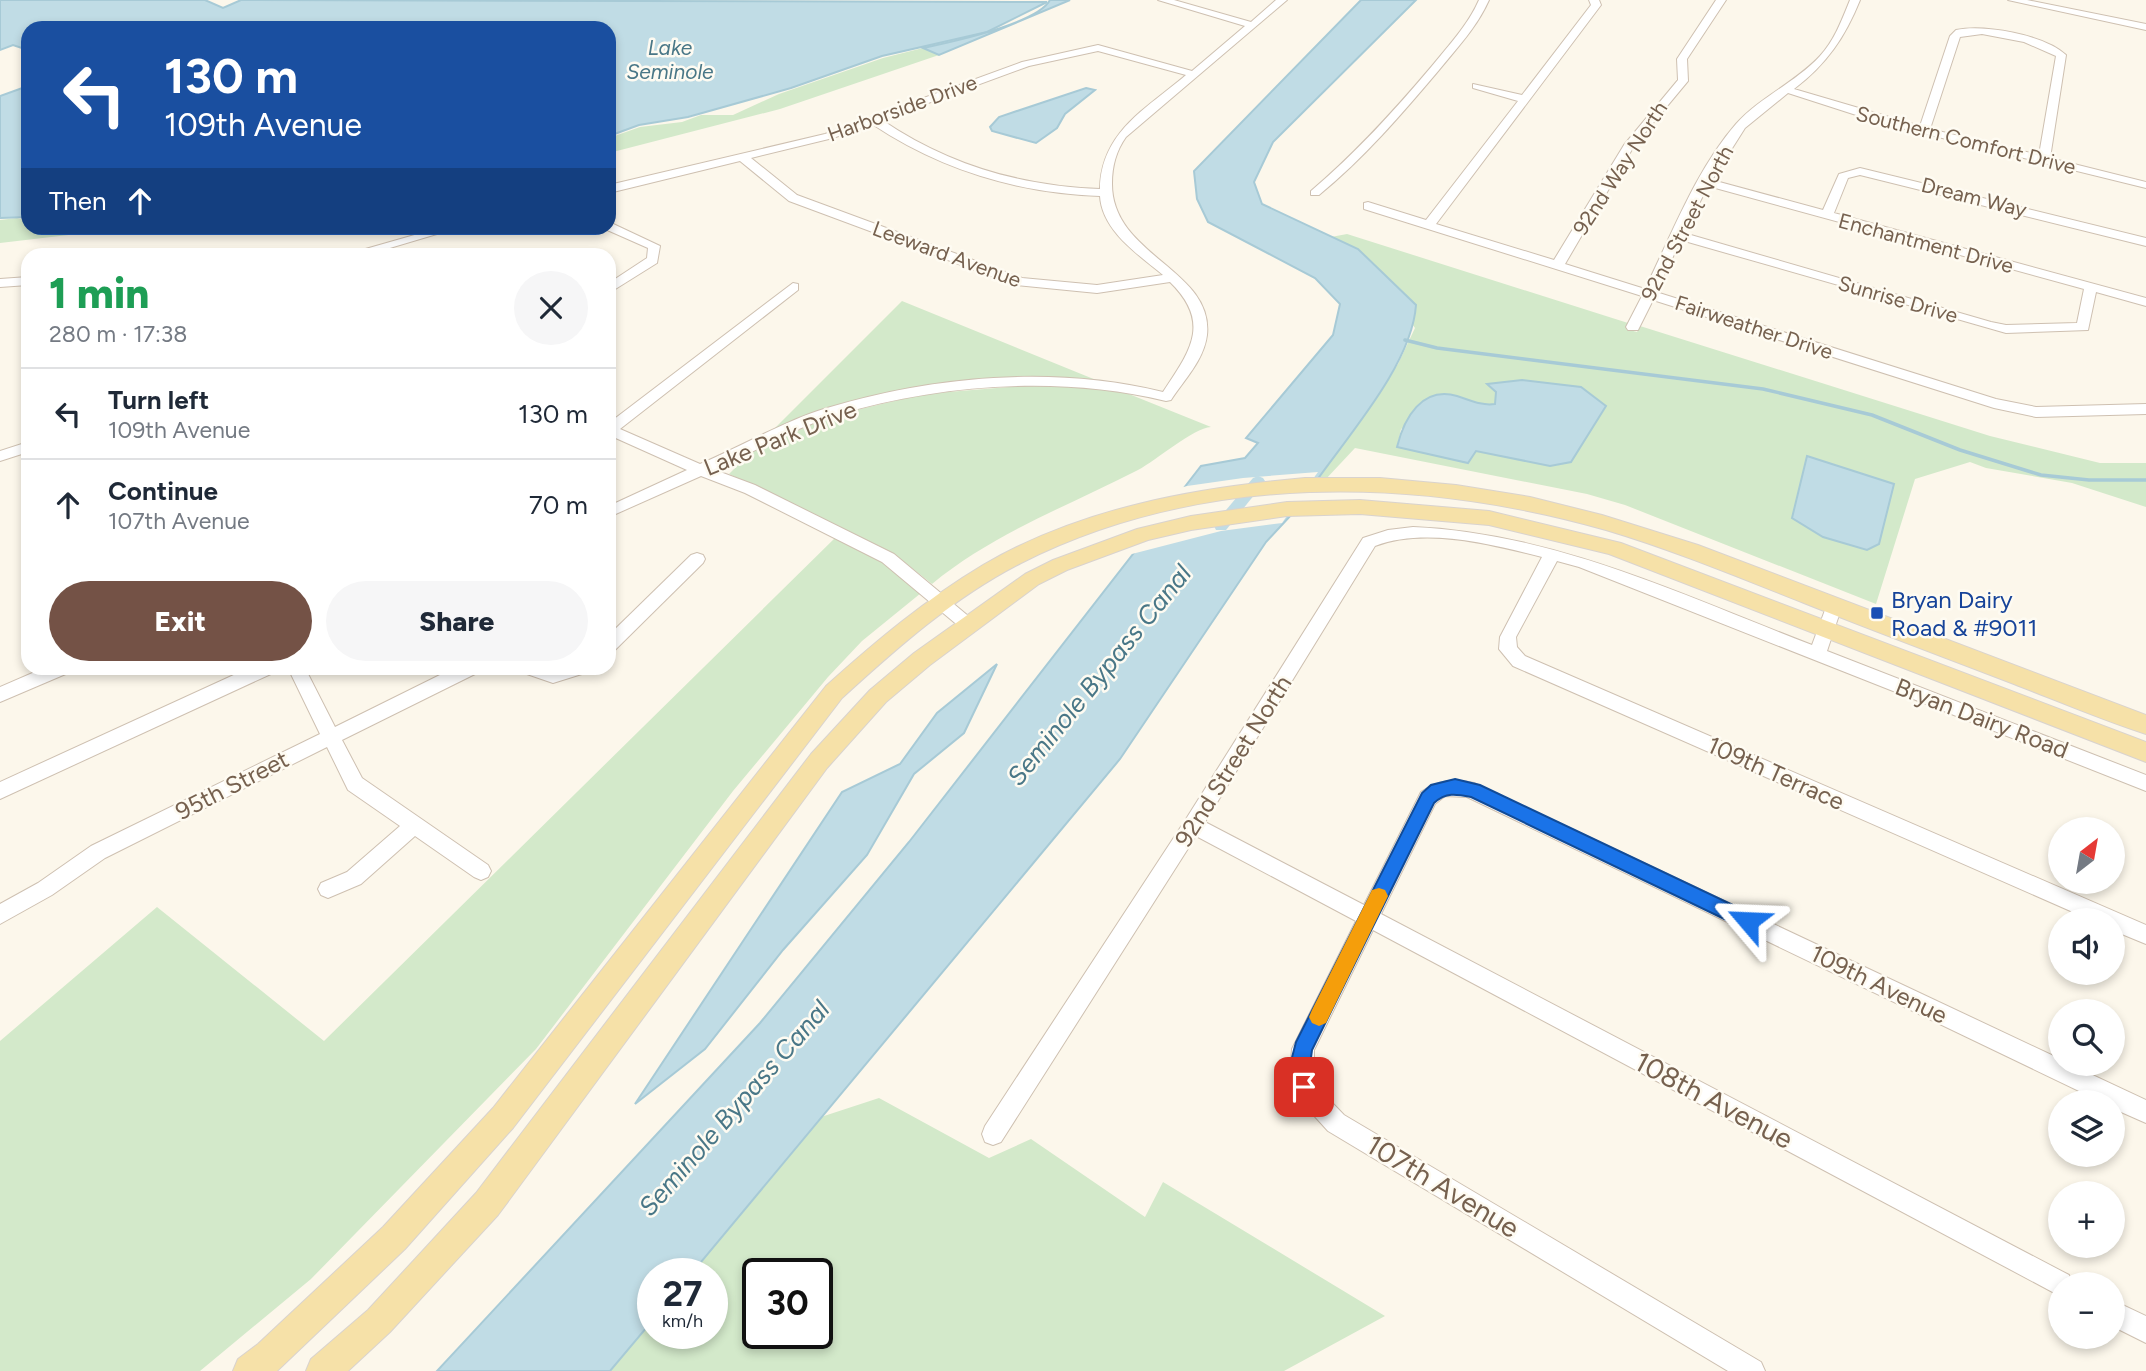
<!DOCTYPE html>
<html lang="en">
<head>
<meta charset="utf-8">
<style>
	:root { --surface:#fff; --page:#f6f6f7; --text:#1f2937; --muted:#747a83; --line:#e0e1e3; --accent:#745246 }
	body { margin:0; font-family:Figtree,sans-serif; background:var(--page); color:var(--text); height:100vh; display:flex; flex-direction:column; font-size:26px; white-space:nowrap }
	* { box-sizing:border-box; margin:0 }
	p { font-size:23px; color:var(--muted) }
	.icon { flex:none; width:38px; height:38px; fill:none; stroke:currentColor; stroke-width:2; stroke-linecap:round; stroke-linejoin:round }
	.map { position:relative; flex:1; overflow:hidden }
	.details { position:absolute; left:21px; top:248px; width:595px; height:427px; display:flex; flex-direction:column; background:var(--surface); border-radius:21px; box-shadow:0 4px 10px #0003 }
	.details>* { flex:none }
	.top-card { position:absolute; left:21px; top:21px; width:595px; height:214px; border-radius:21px; box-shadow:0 4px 10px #0003; background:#1a4fa0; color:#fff; overflow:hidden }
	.needle { width:46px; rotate:31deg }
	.controls { position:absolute; left:2048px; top:817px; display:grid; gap:14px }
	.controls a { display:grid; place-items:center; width:77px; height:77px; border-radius:50%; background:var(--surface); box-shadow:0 4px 10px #0003; font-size:35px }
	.speed { position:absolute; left:637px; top:1258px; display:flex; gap:14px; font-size:35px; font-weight:700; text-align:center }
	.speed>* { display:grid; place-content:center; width:91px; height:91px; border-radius:50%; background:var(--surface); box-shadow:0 4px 10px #0003; line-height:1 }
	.speed small { font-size:18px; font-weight:400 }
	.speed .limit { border:4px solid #111; border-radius:10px; background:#fff; color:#111 }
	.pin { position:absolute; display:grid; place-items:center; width:60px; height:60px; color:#fff; margin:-30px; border-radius:14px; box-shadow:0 4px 10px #0006 }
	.me { position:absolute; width:77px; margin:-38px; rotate:296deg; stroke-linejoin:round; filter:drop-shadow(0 0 5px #0008) }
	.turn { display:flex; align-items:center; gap:24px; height:147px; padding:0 28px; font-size:32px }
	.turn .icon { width:91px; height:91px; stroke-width:2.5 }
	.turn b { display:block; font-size:49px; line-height:60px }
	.then { display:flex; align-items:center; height:66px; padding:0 28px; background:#0003; gap:14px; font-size:26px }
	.round { display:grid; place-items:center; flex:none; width:74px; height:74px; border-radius:37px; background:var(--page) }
	.summary { display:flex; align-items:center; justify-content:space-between; height:119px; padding:0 28px }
	h1 { font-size:42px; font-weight:800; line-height:52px; color:#1e9e55 }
	.cta { display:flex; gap:14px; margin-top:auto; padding:14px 28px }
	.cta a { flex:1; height:80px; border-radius:42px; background:var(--accent); color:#fff; font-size:28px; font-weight:800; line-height:80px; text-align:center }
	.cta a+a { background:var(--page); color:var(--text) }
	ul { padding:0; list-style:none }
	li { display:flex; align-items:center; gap:21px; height:91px; padding:0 28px; border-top:2px solid var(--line) }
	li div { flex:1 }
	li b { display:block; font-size:26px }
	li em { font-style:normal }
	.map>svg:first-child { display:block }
</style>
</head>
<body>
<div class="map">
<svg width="2146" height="1371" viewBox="0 0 2146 1371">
	<rect width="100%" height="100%" fill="#fcf7eb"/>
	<g fill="#d3e9ca" fill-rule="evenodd">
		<polygon points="923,48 939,55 780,109 609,153 609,138 640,127 682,122 701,115 733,115 779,94 883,58"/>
		<polygon points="17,218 28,221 28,228 37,228 44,234 128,228 0,243 0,220"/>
		<path d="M1347,234l281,89 -2,6 11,3 3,-6 350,110 110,27h46v44l-74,-24 -86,-15 -16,-6 -55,17 -39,125 -251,-99 -38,-11 -232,-46 -30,32h-8l81,-116 17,-36 -57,-78 -27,-13zM1488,385l83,77 -21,4 -75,-15 -7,12 -71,-16 4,-18 52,-34 32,10 10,-1 1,-12z"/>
		<path d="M902,301l194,79c-74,-4 -147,-3 -219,15 -36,10 -71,25 -106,37z"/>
		<path d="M1033,385l86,5 92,37c-18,1 -54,33 -73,43 -70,36 -144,63 -206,114l-39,-31 -164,-79 23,-23 79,-35 93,-22z"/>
		<polygon points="836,537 883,562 921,593 862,641 828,677 733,791 536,1049 311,1279 200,1371 0,1371 0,1041 157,907 324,1041"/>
		<path d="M879,1098l110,60 42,-19 114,78 18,-35 222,134 -101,55h-674l43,-51v14h59v-60h-21l130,-157zM758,1274h59v60h-59z"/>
	</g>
	<g fill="#c0dce5" stroke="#a7cad6" stroke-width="2">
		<polygon points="0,0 205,0 223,8 241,0 1047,2 987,32 882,56 791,88 688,117 639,125 609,136 609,28 28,28 28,50 13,45 0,50"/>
		<path d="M1050,0h20l-131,55 -16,-7c28,-6 114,-24 127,-48z"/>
		<path d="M1361,0h55l-143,142 -19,40 8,22 96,45 58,56c-4,58 -65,127 -99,175l-140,17 24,-31 44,-8 13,-15 -12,-5 87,-103 7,-31 -25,-26 -107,-56 -11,-23 -3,-28z"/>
		<polygon points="28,86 28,217 0,218 0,96"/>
		<polygon points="1086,88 1095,90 1065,114 1057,128 1036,143 992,131 990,127 999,117"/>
		<path d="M1522,380l59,7 25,19 -35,56 -21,4 -74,-15 -8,12 -71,-16c7,-29 25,-61 60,-51 13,4 24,10 38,8l1,-12 -9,-8z"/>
		<polygon points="1807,456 1894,484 1879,544 1867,550 1823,537 1792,518"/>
		<polygon points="1292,514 1266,542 1120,759 691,1274 653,1274 653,1320 610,1371 437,1371 760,1023 909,842 1144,540"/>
		<polygon points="997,664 964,733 914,774 867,855 783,950 705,1049 635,1104 842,792 900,764 937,713"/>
	</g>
	<g fill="#fcf7eb">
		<polygon points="1318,472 1310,483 1174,497 1180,488 1187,486 1243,478"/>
		<polygon points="1291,510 1282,523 1221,531 1128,555 1141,538"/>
	</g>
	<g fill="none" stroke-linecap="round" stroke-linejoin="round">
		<polyline stroke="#a7cad6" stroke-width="3.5" points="1405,340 1437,348 1763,389 1872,415 1960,450 2041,475 2089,480 2146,480"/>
		<polygon fill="#c0dce5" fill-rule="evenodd" points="1258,476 1263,478 1265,481 1263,484 1226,530 1216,530 1214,526 1216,522 1253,478"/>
		<defs>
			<g id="minor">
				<path d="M1158,0h16l77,22 25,-22h11l-161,137c-10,14 -14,30 -14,46 -1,73 102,86 95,152 -3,25 -23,45 -36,65l-5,1c-107,-26 -225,-17 -330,14 -37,11 -85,38 -121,55l40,15 139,69 79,66 2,4 -2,4h-12l-79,-66 -137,-69 -44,-17 -92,41v-11l78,-36 -78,-35v-12l184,-140 5,1v6l-178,139 80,35c40,-17 86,-44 127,-56 106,-32 227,-43 336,-16 27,-41 49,-69 7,-110l-73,11 -82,-8 -226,-84 -49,-40 -131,32v-8l216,-51 197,-72 76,-17 94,26 53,-45zM1098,51l88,24c-40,34 -85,57 -86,114 -80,-3 -152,-24 -218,-69l147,-54zM872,124c69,46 145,69 228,72 2,35 39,59 63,79l-66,10 -75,-7 -225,-83 -46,-37 82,-20z"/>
				<path d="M1479,0h10c-12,27 -32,48 -50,70 -38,45 -75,88 -120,125h-8v-4c45,-38 83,-80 121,-125 17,-21 36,-41 47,-66z"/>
				<path d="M1589,0h10l2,5 -165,219 118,36 70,-115 54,-65 -1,-21 39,-59h10l-39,59 1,22 -54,65 -69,118 80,25c27,-55 51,-119 91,-165 24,-27 59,-41 84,-68 14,-15 22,-36 30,-56h10c-15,37 -33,64 -66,89l126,37 30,-90 6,-6c28,-6 89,5 110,25l-16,103 96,24v6l-265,-65 -93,-30 -43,35 -33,52 111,30 16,-36 21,-6 286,70v8l-286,-71 -12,3 -14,35 312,85v8l-50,-14 -8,38 -82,3 -325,-93 -25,52 340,107 40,8 110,-3v10l-110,3 -42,-9 -341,-108 -15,30h-10l-2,-3 16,-31 -278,-87v-6l4,-1 58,18 92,-119 -45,-13v-4l49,11 69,-90zM1982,34l42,8 32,14 -17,99 -109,-26 30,-92zM1708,186l376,103 -7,34 -71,2 -15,-3 -307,-89z"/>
				<polygon points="2008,0 2027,0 2146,24 2146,30"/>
				<polygon points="609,222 660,246 657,263 609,293 609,283 647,258 648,248 605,229 609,228"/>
				<polygon points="439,228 457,228 363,256 341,256"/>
				<polygon points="28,277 28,285 0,287 0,279"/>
				<polygon points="28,442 28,452 0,461 0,451"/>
				<path d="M1413,527c141,6 269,68 399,118l16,-43h12l2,4 -15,45 319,124v16l-567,-224 -22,-6 -41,76 1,10 8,9 621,269v19l-34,-14v-10h-21l-578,-254 -14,-17 1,-12 42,-80c-51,-13 -117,-30 -167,-11l-170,276 159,83 57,-113c17,-12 33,-14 53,-9l586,276v5h9l77,36v23l-34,-15v-6h-10l-635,-305 -22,-1 -10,8 -54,110 688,361 3,9h-12v12l-687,-366 -59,120v34l30,31 417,247 4,9h-37l-400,-240 -29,-32 -9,-25 2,-25 64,-128 -160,-85 -195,306 -8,3 -8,-3 -3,-8 3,-8 201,-307 177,-281 25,-8z"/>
				<polygon points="697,553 703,555 705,559 703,563 615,650 609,652 609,635 691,555"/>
				<polygon points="44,668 70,668 68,673 0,702 0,687"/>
				<polygon points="249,668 275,668 273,673 0,799 0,782"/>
				<polygon points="288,668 305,668 335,727 454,668 479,668 477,673 342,740 362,778 488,865 491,871 488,877 481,880 474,877 415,836 361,884 328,898 321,895 318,889 321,883 347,872 400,826 348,790 327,747 105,858 52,895 0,924 0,904 38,883 91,846 320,734"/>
				<polygon points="522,668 587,668 585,673 553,683 524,673"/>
				<polygon points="2112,1300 2146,1316 2146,1343 2112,1326"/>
			</g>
			<g id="major">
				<path d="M1305,478h75l76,7 74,12 72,18 96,30 448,170v19c-44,-14 -88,-33 -132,-50 -70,-27 -140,-53 -210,-81 -66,-26 -131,-53 -198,-73 -191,-54 -405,-58 -585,33 -67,34 -124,85 -179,135l-329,430 -108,121 -128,122h-44l5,-12 20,-15 125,-117 110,-119 333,-422c49,-44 100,-87 157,-121 98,-57 210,-77 322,-87z"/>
				<polygon points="1360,500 1489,511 1621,543 2146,742 2146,762 1609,554 1489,525 1360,514 1287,516 1191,530 1148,540 1067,570 1039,584 930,665 886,702 827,768 498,1215 390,1332 348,1371 306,1371 311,1359 368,1310 476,1193 811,754 870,690 914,653 1025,574 1053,560 1137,529 1191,516 1287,502"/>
			</g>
		</defs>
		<use href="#minor" stroke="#cec0b1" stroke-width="2"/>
		<use href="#major" stroke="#d9d3ce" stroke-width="2"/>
		<use href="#minor" fill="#fff" fill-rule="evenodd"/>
		<use href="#major" fill="#f6e1a8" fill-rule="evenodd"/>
	</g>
	<path fill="#1a73e8" stroke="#114b97" stroke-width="2" d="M1455,779l25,6 274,130 3,6 -3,6 -6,3 -7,-3 -270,-130c-15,-3 -25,-5 -37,6l-122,247 -3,22 6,15 -3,7 -8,3 -7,-3 -9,-21 8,-31 126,-249 9,-8z"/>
	<polygon fill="#f59e0b" points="1379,888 1385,890 1388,896 1326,1023 1319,1026 1312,1023 1309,1017 1312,1010 1372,890"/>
	<rect fill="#1a4fb4" stroke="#fefbf2" stroke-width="2.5" x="1870" y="606" width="14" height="14" rx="3.5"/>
	<g text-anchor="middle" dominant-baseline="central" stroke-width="5" stroke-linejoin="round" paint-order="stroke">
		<g font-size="21" font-style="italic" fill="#497787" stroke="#fefbf2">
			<text x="670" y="47">Lake<tspan x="670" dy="24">Seminole</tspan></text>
		</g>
		<g font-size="21" fill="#76614f" stroke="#fefbf2">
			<text transform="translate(902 108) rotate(-20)">Harborside Drive</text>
			<text transform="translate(1966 140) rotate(14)">Southern Comfort Drive</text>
			<text transform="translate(1620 168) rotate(-57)">92nd Way North</text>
			<text transform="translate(1974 197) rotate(14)">Dream Way</text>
			<text transform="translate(1687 223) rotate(-62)">92nd Street North</text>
			<text transform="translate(1926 243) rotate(15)">Enchantment Drive</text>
			<text transform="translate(947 254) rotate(20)">Leeward Avenue</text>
			<text transform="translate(1898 299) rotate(16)">Sunrise Drive</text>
			<text transform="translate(1754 327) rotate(18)">Fairweather Drive</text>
		</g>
		<g font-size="24" fill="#76614f" stroke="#fefbf2">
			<text transform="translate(780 438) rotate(-22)">Lake Park Drive</text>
			<text transform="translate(1982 718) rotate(21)">Bryan Dairy Road</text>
			<text transform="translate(1233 761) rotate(-58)">92nd Street North</text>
			<text transform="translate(1776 773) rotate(24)">109th Terrace</text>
			<text transform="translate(232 785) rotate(-27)">95th Street</text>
			<text transform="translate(1879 984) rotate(26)">109th Avenue</text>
		</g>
		<g font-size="24" fill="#164399" stroke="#fefbf2" text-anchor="start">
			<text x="1891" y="599">Bryan Dairy<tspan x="1891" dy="28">Road &amp; #9011</tspan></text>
		</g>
		<g font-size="26" font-style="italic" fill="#497787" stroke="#fefbf2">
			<text transform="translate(1099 675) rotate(-51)">Seminole Bypass Canal</text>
			<text transform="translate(734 1108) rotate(-49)">Seminole Bypass Canal</text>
		</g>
		<g font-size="28" fill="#76614f" stroke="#fefbf2">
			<text transform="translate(1714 1100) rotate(28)">108th Avenue</text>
			<text transform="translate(1443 1186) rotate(31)">107th Avenue</text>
		</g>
	</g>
</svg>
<div class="controls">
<a><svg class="needle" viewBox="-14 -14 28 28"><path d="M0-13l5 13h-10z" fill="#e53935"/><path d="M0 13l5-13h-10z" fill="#747a83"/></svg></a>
<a><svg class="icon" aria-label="sound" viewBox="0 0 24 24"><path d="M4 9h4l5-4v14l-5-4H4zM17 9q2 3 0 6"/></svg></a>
<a><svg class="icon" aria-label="search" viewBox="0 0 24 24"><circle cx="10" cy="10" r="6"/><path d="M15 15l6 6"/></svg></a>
<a><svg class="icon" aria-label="layers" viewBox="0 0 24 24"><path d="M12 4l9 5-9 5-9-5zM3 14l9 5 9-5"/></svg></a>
<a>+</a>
<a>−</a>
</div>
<div class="speed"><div>27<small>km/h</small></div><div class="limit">30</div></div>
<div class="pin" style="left:1304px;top:1087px;background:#d93025"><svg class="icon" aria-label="arrive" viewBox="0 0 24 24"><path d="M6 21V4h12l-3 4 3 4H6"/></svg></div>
<svg class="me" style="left:1748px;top:921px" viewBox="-20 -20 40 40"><path d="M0-17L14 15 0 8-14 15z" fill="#1a73e8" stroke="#fff" stroke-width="4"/></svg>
<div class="top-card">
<div class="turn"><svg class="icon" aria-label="left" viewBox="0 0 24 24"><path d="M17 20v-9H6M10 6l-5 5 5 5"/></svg><div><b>130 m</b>109th Avenue</div></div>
<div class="then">Then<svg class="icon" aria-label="ahead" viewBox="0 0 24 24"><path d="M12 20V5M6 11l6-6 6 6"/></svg></div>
</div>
<section class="details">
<div class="summary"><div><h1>1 min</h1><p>280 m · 17:38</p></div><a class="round"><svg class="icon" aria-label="close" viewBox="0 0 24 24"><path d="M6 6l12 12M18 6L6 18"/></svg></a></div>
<ul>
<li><svg class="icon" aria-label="left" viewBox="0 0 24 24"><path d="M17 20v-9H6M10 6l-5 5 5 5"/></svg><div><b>Turn left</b><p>109th Avenue</p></div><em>130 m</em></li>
<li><svg class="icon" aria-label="ahead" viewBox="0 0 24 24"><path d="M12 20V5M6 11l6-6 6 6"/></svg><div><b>Continue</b><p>107th Avenue</p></div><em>70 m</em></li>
</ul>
<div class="cta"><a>Exit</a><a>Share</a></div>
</section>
</div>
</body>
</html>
